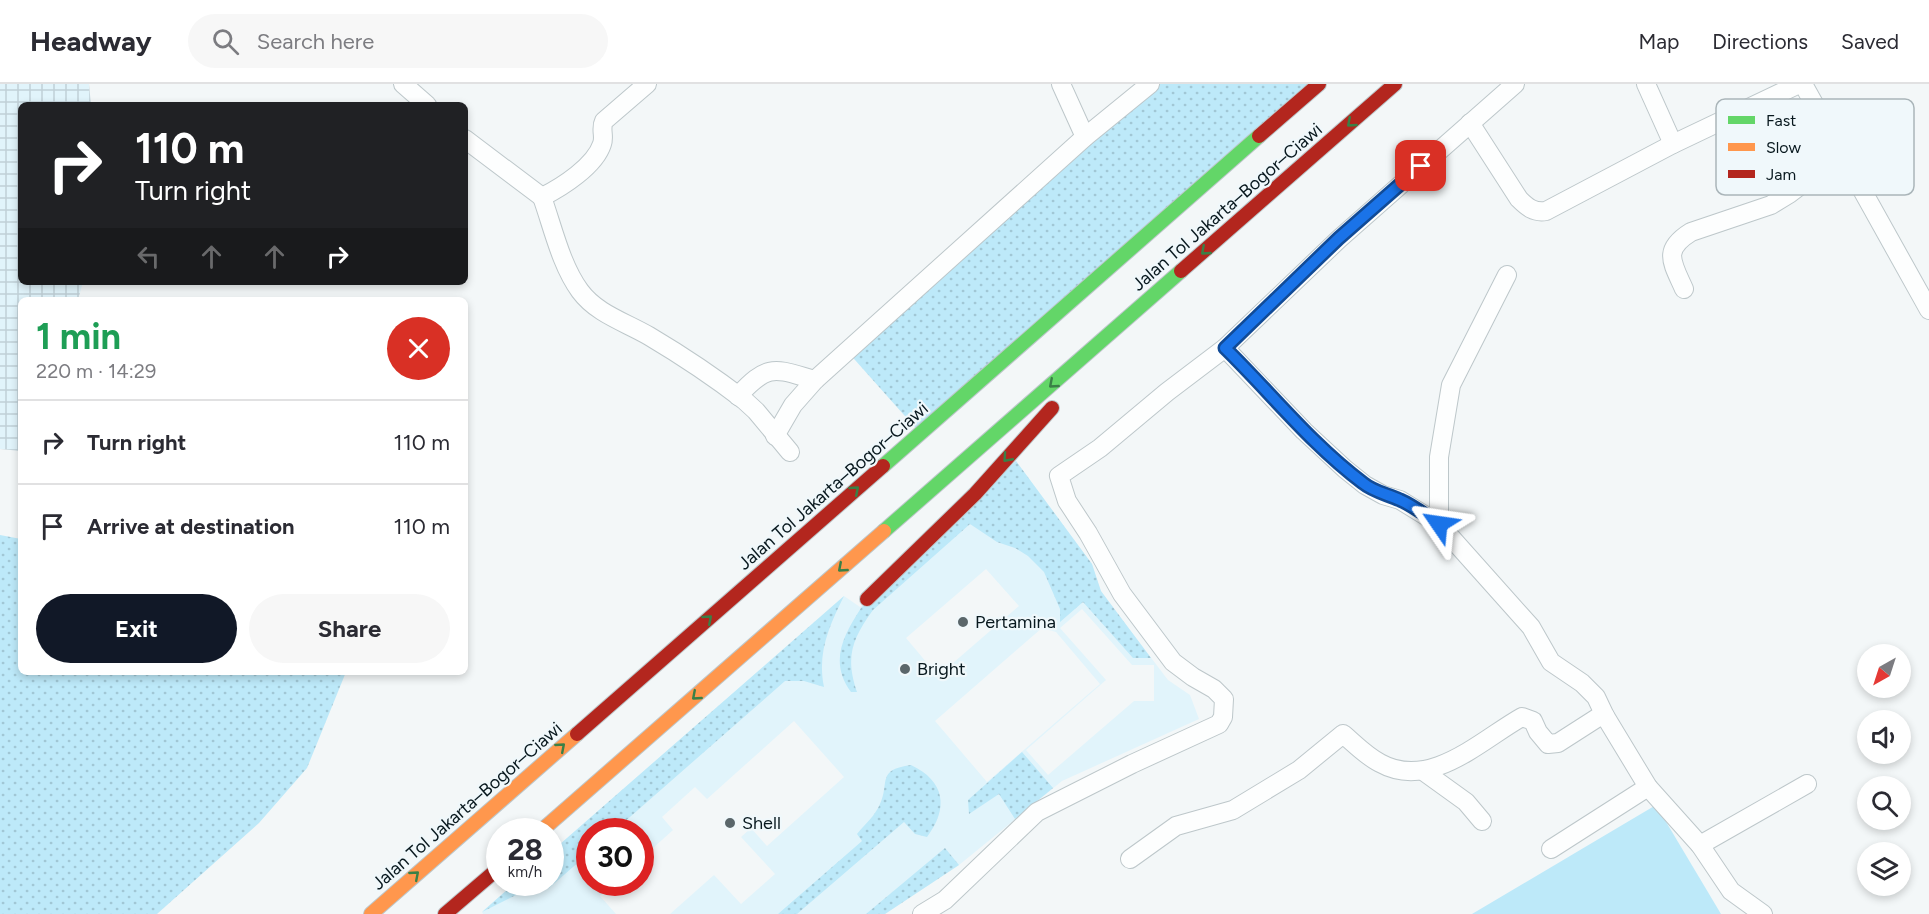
<!DOCTYPE html>
<html lang="en">
<head>
<meta charset="utf-8">
<style>
	:root { --surface:#fff; --page:#f7f7f7; --text:#2b2b33; --muted:#7c7c81; --line:#e1e1e2; --accent:#111827 }
	body { margin:0; font-family:Figtree,sans-serif; background:var(--page); color:var(--text); height:100vh; display:flex; flex-direction:column; font-size:22px; white-space:nowrap }
	* { box-sizing:border-box; margin:0 }
	p { font-size:20px; color:var(--muted) }
	.icon { flex:none; width:33px; height:33px; fill:none; stroke:currentColor; stroke-width:2; stroke-linecap:round; stroke-linejoin:round }
	.map { position:relative; flex:1; overflow:hidden }
	.panel { position:absolute; left:18px; top:213px; width:450px; height:378px; display:flex; flex-direction:column; background:var(--surface); border-radius:9px; box-shadow:0 3px 9px #0003 }
	.panel>* { flex:none }
	.banner { position:absolute; left:18px; top:18px; width:450px; height:183px; border-radius:9px; box-shadow:0 3px 9px #0003; background:#202124; color:#fff; overflow:hidden }
	.needle { width:39px; rotate:219deg }
	.buttons { position:absolute; left:1857px; top:560px; display:grid; gap:12px }
	.buttons a { display:grid; place-items:center; width:54px; height:54px; border-radius:50%; background:var(--surface); box-shadow:0 3px 9px #0003; font-size:30px }
	.speed { position:absolute; left:486px; top:734px; display:flex; gap:12px; font-size:30px; font-weight:700; text-align:center }
	.speed>* { display:grid; place-content:center; width:78px; height:78px; border-radius:50%; background:var(--surface); box-shadow:0 3px 9px #0003; line-height:1 }
	.speed small { font-size:15px; font-weight:400 }
	.speed .limit { border:9px solid #d22; background:#fff; color:#111 }
	.pin { position:absolute; display:grid; place-items:center; width:51px; height:51px; color:#fff; margin:-26px; border-radius:12px; box-shadow:0 3px 9px #0006 }
	.me { position:absolute; width:66px; margin:-33px; rotate:302deg; stroke-linejoin:round; filter:drop-shadow(0 0 4px #0008) }
	.turn { display:flex; align-items:center; gap:21px; height:126px; padding:0 18px; font-size:27px }
	.turn .icon { width:78px; height:78px; stroke-width:2.5 }
	.turn b { display:block; font-size:42px; line-height:51px }
	.lanes { display:flex; align-items:center; height:57px; padding:0 18px; background:#0003; justify-content:center; gap:30px; direction:ltr }
	.lanes .off { opacity:.35 }
	.round { display:grid; place-items:center; flex:none; width:63px; height:63px; border-radius:32px; background:var(--page) }
	.summary { display:flex; align-items:center; justify-content:space-between; height:102px; padding:0 18px }
	h1 { font-size:36px; font-weight:700; line-height:45px; color:#1e9e55 }
	.cta { display:flex; gap:12px; margin-top:auto; padding:12px 18px }
	.cta a { flex:1; height:69px; border-radius:36px; background:var(--accent); color:#fff; font-size:24px; font-weight:700; line-height:69px; text-align:center }
	.cta a+a { background:var(--page); color:var(--text) }
	ul { padding:0; list-style:none }
	li { display:flex; align-items:center; gap:18px; height:84px; padding:0 18px; border-top:2px solid var(--line) }
	li div { flex:1 }
	li b { display:block; font-size:22px }
	li em { font-style:normal }
	header { display:flex; align-items:center; gap:36px; box-sizing:border-box; height:84px; padding:0 30px; background:var(--surface); border-bottom:2px solid var(--line) }
	header strong { font-size:28px }
	nav { display:flex; gap:33px; margin-inline-start:auto; font-size:21px }
	.search { width:420px; height:54px; background:var(--page); display:flex; align-items:center; gap:15px; box-sizing:border-box; padding:0 21px; border-radius:33px; color:var(--muted); font-size:22px }
	.map>svg:first-child { display:block }
</style>
</head>
<body>
<header>
<strong>Headway</strong>
<div class="search"><svg class="icon" aria-label="search" viewBox="0 0 24 24"><circle cx="10" cy="10" r="6"/><path d="M15 15l6 6"/></svg>Search here</div>
<nav><a>Map</a><a>Directions</a><a>Saved</a></nav>
</header>
<div class="map">
<svg width="1929" height="830" viewBox="0 0 1929 830">
	<defs>
		<pattern id="industrial-grid" width="8" height="8" patternUnits="userSpaceOnUse" patternTransform="scale(1.5)"><rect width="8" height="8" fill="#e1f4fb"/><path d="M0 4h8M4 0v8" fill="none" stroke="#c0d0d7"/></pattern>
		<pattern id="grass-dots" width="8" height="8" patternUnits="userSpaceOnUse" patternTransform="scale(1.5)"><rect width="8" height="8" fill="#bde9f9"/><path d="M2 2h.1M6 6h.1" fill="none" stroke="#a1c7d5" stroke-width="1.8" stroke-linecap="round"/></pattern>
	</defs>
	<rect width="100%" height="100%" fill="#f3f7f8"/>
	<path fill="#e1f4fb" fill-rule="evenodd" d="M1016,377l76,103 9,28 67,88 22,15 9,24 -137,62 -103,84 -74,49h-215l44,-39 27,29 34,-30 -34,-37 10,-9 16,18 77,-69 -50,-56 -87,78 -12,-12 -33,30 11,13 -32,29 -1,-28h-50v51h25l-15,14 16,18h-133l-1,-2 34,-30h34l1,-30 293,-256 16,11zM986,485l33,37 -81,70 -32,-38zM1082,525l50,56h22v36h-20l-86,74 -22,-25 80,-70 -46,-52zM1042,544l14,4 44,52 -113,98 -52,-61z"/>
	<polygon fill="url(#industrial-grid)" points="0,0 89,0 91,21 21,21 21,198 83,198 78,216 21,216 21,367 0,365"/>
	<g fill="url(#grass-dots)">
		<polygon points="1150,0 1319,0 920,349 847,267"/>
		<path d="M1016,377l76,103 9,27 50,67h-18l-50,-56 -23,20v-13l-16,-37 -16,-16 -13,-8 -18,-6 -27,-18 -97,86c-21,29 -28,47 -16,82h-6c-22,-30 -8,-56 10,-84z"/>
		<polygon points="0,451 21,455 21,588 346,588 307,684 259,739 157,830 0,830"/>
		<path d="M844,512c-15,30 -27,57 -20,91l-20,-6h-19l-171,150h-24l-1,22 -40,35 -27,4 -40,20 34,-30h34l1,-30z"/>
		<polygon points="1022,668 1053,704 1015,735 999,710 969,730 968,716"/>
		<path d="M911,681c34,16 38,43 16,72l-12,-3 -11,-12 -107,92h-19l84,-73 -5,-7c8,-10 18,-18 23,-30 10,-22 -4,-34 31,-39z"/>
		<polygon points="945,764 959,781 885,830 866,830"/>
	</g>
	<polygon fill="#bde9f9" points="1656,721 1721,830 1472,830"/>
	<g fill="none" stroke-linecap="round" stroke-linejoin="round">
		<defs>
			<g id="street">
				<polyline points="403,0 427,21"/>
				<polyline points="1061,0 1085,53"/>
				<polyline points="1646,0 1673,60"/>
				<polyline points="1803,0 1929,226"/>
				<path d="M1470,39l49,76c8,8 15,14 27,12l127,-67 126,-60"/>
				<path d="M465,55l77,58c20,-10 53,-31 60,-53 3,-8 -2,-15 2,-23l43,-37"/>
				<path d="M542,113c11,31 19,68 38,94 17,23 45,31 69,45 32,19 65,41 95,64l12,11 34,41"/>
				<path d="M1684,205c-12,-27 -22,-39 7,-57l80,-27 18,-11 54,-41"/>
				<polyline points="1225,264 1304,347 1345,385 1365,401 1383,411 1400,416 1439,440 1531,543 1551,578 1582,599 1596,613 1605,632 1648,703 1700,761 1731,807 1763,830"/>
				<path d="M738,312c31,-34 37,-27 77,-16"/>
				<polyline points="775,352 793,321 815,296 1085,53 1150,0"/>
				<polyline points="1439,440 1439,373 1451,301 1507,191"/>
				<polyline points="1423,687 1466,718 1482,737"/>
				<polyline points="1700,761 1807,700"/>
				<polyline points="1551,765 1648,703"/>
				<path d="M1130,775l46,-33 57,-16 66,-40 44,-36c12,10 23,22 37,29 50,28 101,-23 142,-46l11,4 5,11 10,12 10,-1 39,-25 8,-2"/>
				<polyline points="922,830 945,816 1037,728 1132,680 1219,640 1223,633 1224,615 1214,605 1193,593 1173,578 1122,510 1088,449 1067,417 1059,392 1100,364 1167,308 1225,264 1339,155 1515,0"/>
			</g>
			<g id="fast">
				<polyline points="883,382 1259,52"/>
				<polyline points="884,447 1181,187"/>
			</g>
			<g id="slow">
				<polyline points="541,747 884,447"/>
				<polyline points="371,830 577,650"/>
			</g>
			<g id="jam">
				<polyline points="1259,52 1319,0"/>
				<polyline points="1181,187 1395,0"/>
				<polyline points="867,515 975,410 1052,324"/>
				<polyline points="577,650 883,382"/>
				<polyline points="445,830 500,783"/>
			</g>
		</defs>
		<use href="#street" stroke="#bdc7ca" stroke-width="20"/>
		<use href="#fast" stroke="#bdc7ca" stroke-width="16"/>
		<use href="#slow" stroke="#bdc7ca" stroke-width="16"/>
		<use href="#jam" stroke="#bdc7ca" stroke-width="16"/>
		<use href="#street" stroke="#fdfefe" stroke-width="18"/>
		<use href="#fast" stroke="#63d668" stroke-width="14"/>
		<use href="#slow" stroke="#ff974d" stroke-width="14"/>
		<use href="#jam" stroke="#b3261e" stroke-width="14"/>
	</g>
	<defs><path id="oneway-chevron" d="M-2-3.5L2.5 0L-2 3.5" fill="none" stroke-width="1.6" stroke-linecap="round" stroke-linejoin="round" transform="scale(1.5)"/></defs>
	<g stroke="#3a8047">
		<use href="#oneway-chevron" transform="translate(1351 39) rotate(139)"/>
		<use href="#oneway-chevron" transform="translate(1205 167) rotate(139)"/>
		<use href="#oneway-chevron" transform="translate(1053 300) rotate(139)"/>
		<use href="#oneway-chevron" transform="translate(1007 374) rotate(132)"/>
		<use href="#oneway-chevron" transform="translate(855 406) rotate(-41)"/>
		<use href="#oneway-chevron" transform="translate(842 484) rotate(139)"/>
		<use href="#oneway-chevron" transform="translate(708 535) rotate(-41)"/>
		<use href="#oneway-chevron" transform="translate(696 612) rotate(139)"/>
		<use href="#oneway-chevron" transform="translate(561 663) rotate(-41)"/>
		<use href="#oneway-chevron" transform="translate(415 791) rotate(-41)"/>
	</g>
	<g fill="none" stroke-linecap="round" stroke-linejoin="round">
		<defs>
			<path id="route" d="M1421,82l-82,72 -114,110c46,45 86,96 138,135 11,9 24,11 37,17 14,6 26,16 39,24"/>
		</defs>
		<use href="#route" stroke="#114b97" stroke-width="15"/>
		<use href="#route" stroke="#1a73e8" stroke-width="10"/>
	</g>
	<g fill="#5a666a" stroke="#f0f8fb" stroke-width="2">
		<circle cx="963" cy="538" r="6"/>
		<circle cx="905" cy="585" r="6"/>
		<circle cx="730" cy="739" r="6"/>
	</g>
	<g text-anchor="middle" dominant-baseline="central" stroke-width="4.5" stroke-linejoin="round" paint-order="stroke">
		<g font-size="18" fill="#08181e" stroke="#f0f8fb">
			<text transform="translate(1227 123) rotate(-41)">Jalan Tol Jakarta–Bogor–Ciawi</text>
			<text transform="translate(833 402) rotate(-41)">Jalan Tol Jakarta–Bogor–Ciawi</text>
			<text transform="translate(467 722) rotate(-41)">Jalan Tol Jakarta–Bogor–Ciawi</text>
		</g>
		<g font-size="18" fill="#08181e" stroke="#f0f8fb" text-anchor="start">
			<text x="975" y="538">Pertamina</text>
			<text x="917" y="585">Bright</text>
			<text x="742" y="739">Shell</text>
		</g>
	</g>
	<rect x="1716" y="15" width="198" height="96" rx="9" fill="#f0f8fb" stroke="#aab5b9" stroke-width="1.5"/>
	<rect x="1728" y="32" width="27" height="8" fill="#63d668"/>
	<rect x="1728" y="59" width="27" height="8" fill="#ff974d"/>
	<rect x="1728" y="86" width="27" height="8" fill="#b3261e"/>
	<g font-size="16" fill="#08181e">
		<text x="1766" y="42">Fast</text>
		<text x="1766" y="69">Slow</text>
		<text x="1766" y="96">Jam</text>
	</g>
</svg>
<div class="buttons">
<a><svg class="needle" viewBox="-14 -14 28 28"><path d="M0-13l5 13h-10z" fill="#e53935"/><path d="M0 13l5-13h-10z" fill="#7c7c81"/></svg></a>
<a><svg class="icon" aria-label="sound" viewBox="0 0 24 24"><path d="M4 9h4l5-4v14l-5-4H4zM17 9q2 3 0 6"/></svg></a>
<a><svg class="icon" aria-label="search" viewBox="0 0 24 24"><circle cx="10" cy="10" r="6"/><path d="M15 15l6 6"/></svg></a>
<a><svg class="icon" aria-label="layers" viewBox="0 0 24 24"><path d="M12 4l9 5-9 5-9-5zM3 14l9 5 9-5"/></svg></a>
</div>
<div class="speed"><div>28<small>km/h</small></div><div class="limit">30</div></div>
<div class="pin" style="left:1421px;top:82px;background:#d93025"><svg class="icon" aria-label="arrive" viewBox="0 0 24 24"><path d="M6 21V4h12l-3 4 3 4H6"/></svg></div>
<svg class="me" style="left:1439px;top:440px" viewBox="-20 -20 40 40"><path d="M0-17L14 15 0 8-14 15z" fill="#1a73e8" stroke="#fff" stroke-width="4"/></svg>
<div class="banner">
<div class="turn"><svg class="icon" aria-label="right" viewBox="0 0 24 24"><path d="M7 20v-9h11M14 6l5 5-5 5"/></svg><div><b>110 m</b>Turn right</div></div>
<div class="lanes"><svg class="icon off" aria-label="left" viewBox="0 0 24 24"><path d="M17 20v-9H6M10 6l-5 5 5 5"/></svg><svg class="icon off" aria-label="ahead" viewBox="0 0 24 24"><path d="M12 20V5M6 11l6-6 6 6"/></svg><svg class="icon off" aria-label="ahead" viewBox="0 0 24 24"><path d="M12 20V5M6 11l6-6 6 6"/></svg><svg class="icon" aria-label="right" viewBox="0 0 24 24"><path d="M7 20v-9h11M14 6l5 5-5 5"/></svg></div>
</div>
<section class="panel">
<div class="summary"><div><h1>1 min</h1><p>220 m · 14:29</p></div><a class="round" style="background:#d93025;color:#fff"><svg class="icon" aria-label="close" viewBox="0 0 24 24"><path d="M6 6l12 12M18 6L6 18"/></svg></a></div>
<ul>
<li><svg class="icon" aria-label="right" viewBox="0 0 24 24"><path d="M7 20v-9h11M14 6l5 5-5 5"/></svg><div><b>Turn right</b></div><em>110 m</em></li>
<li><svg class="icon" aria-label="arrive" viewBox="0 0 24 24"><path d="M6 21V4h12l-3 4 3 4H6"/></svg><div><b>Arrive at destination</b></div><em>110 m</em></li>
</ul>
<div class="cta"><a>Exit</a><a>Share</a></div>
</section>
</div>
</body>
</html>
